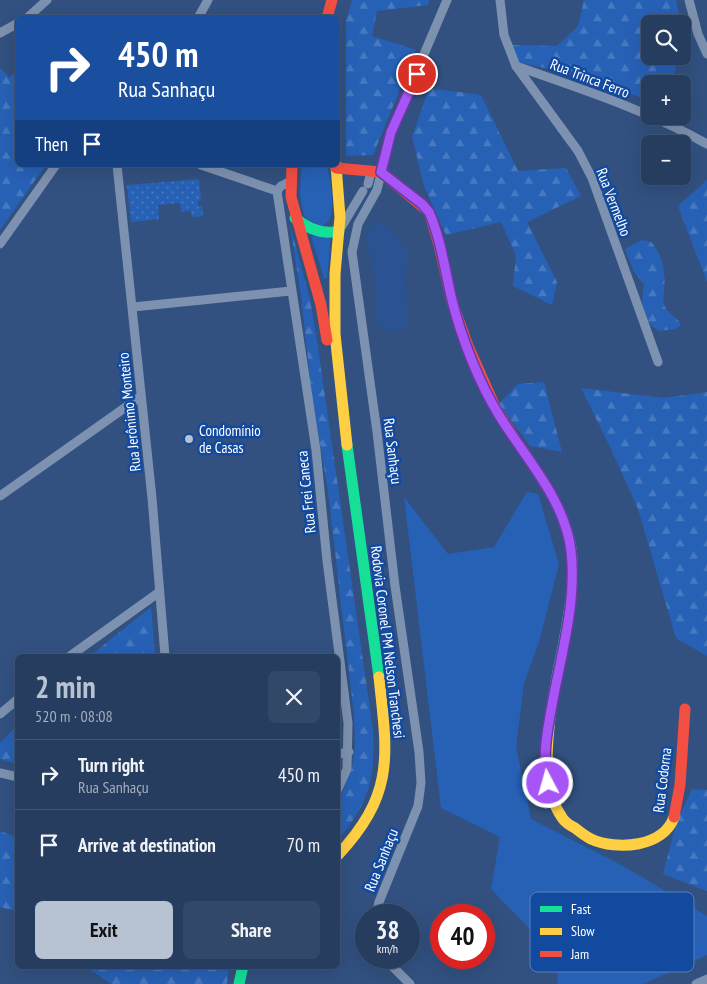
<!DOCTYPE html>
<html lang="en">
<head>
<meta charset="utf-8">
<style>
	:root { --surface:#263d60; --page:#324869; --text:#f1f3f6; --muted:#a4aebd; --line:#425675; --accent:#b7c2d3 }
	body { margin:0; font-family:"PT Sans Narrow",sans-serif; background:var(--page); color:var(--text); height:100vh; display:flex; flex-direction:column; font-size:19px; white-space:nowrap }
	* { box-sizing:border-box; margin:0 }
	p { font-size:16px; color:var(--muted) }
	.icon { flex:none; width:28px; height:28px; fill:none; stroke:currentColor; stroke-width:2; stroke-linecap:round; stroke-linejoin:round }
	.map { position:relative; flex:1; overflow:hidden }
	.side { position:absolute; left:15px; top:654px; width:325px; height:315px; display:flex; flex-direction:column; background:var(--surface); border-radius:8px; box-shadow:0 5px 20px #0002,0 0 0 1px var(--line) }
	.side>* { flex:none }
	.guide { position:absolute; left:15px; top:15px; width:325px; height:152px; border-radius:8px; box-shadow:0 5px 20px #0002,0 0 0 1px var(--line); background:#1a4fa0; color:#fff; overflow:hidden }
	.fabs { position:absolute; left:641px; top:15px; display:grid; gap:10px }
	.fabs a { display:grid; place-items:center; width:50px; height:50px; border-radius:8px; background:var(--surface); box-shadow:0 5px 20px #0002,0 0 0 1px var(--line); font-size:25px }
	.speed { position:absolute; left:355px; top:904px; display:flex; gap:10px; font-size:25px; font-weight:700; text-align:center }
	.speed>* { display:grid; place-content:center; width:65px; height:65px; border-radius:50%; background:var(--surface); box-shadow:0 5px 20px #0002,0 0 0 1px var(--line); line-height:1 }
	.speed small { font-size:12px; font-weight:400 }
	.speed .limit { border:8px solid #d22; background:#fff; color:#111 }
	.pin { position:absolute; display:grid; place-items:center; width:42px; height:42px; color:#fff; margin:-21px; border:2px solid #fff; border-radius:50%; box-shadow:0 1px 5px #0007 }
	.me { position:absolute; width:55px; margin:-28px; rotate:354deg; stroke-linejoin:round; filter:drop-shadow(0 0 4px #0008) }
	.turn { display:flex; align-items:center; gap:18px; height:105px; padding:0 20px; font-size:22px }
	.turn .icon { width:65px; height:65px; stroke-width:2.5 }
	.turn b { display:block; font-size:35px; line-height:42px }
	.then { display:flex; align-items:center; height:48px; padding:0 20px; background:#0003; gap:10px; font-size:19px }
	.round { display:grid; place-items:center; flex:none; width:52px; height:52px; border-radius:8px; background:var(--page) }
	.head { display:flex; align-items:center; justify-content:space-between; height:85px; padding:0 20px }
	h1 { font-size:30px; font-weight:800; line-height:38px; color:var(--accent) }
	.action { display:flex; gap:10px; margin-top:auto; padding:10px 20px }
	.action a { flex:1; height:58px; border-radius:8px; background:var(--accent); color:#111; font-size:20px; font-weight:800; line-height:58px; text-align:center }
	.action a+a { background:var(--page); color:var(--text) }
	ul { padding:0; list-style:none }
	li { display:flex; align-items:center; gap:15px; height:70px; padding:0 20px; border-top:1px solid var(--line) }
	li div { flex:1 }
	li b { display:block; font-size:19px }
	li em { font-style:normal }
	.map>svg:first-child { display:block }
</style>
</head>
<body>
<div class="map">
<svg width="707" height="984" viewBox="0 0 707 984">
	<defs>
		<pattern id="forest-firs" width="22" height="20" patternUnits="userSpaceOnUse" patternTransform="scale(1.25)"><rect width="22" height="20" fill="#2761b6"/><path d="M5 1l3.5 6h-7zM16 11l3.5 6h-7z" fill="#4779c1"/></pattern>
		<pattern id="garden-dots" width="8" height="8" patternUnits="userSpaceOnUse" patternTransform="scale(1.25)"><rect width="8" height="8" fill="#2761b6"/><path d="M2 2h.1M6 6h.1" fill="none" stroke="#4779c1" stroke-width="1.8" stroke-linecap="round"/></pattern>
	</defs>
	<rect width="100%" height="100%" fill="#325180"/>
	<g fill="#2761b6">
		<path d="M302,165h25c3,16 9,41 2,56l-7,5 -16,-7c-8,-18 -6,-35 -4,-54z"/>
		<polygon points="311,236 331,236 327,279 324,278"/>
		<polygon points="527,492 538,494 559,564 539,642 524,683 516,747 531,819 625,867 707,916 707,955 643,984 557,984 558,977 550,950 491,889 500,837 441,808 404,497 448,554 494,547"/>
	</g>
	<g fill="url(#forest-firs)">
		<polygon points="352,0 429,0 428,5 377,11 372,36 416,50 373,155 346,156 346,21"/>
		<polygon points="584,0 676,0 681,24 650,24 650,56 678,56 673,84 650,84 650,103 643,98 556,70 520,63 510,45 557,46 578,26"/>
		<polygon points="0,68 9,77 17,72 18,165 46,165 0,230"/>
		<polygon points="429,88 481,95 518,171 566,168 581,196 527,222 557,282 552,305 513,286 516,256 501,222 446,235 424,186 412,137"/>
		<polygon points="707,180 707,282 678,206"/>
		<path d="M290,225l20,74 7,42 56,389c2,51 -3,70 -35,110v-42l5,-7 9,-23 3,-22 -1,-31 -26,-224 -16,-95 -11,-101z"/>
		<path d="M642,240l9,2c12,12 15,33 13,50 0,5 -2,9 1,15 4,8 13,10 16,18l-6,4 -16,2c-19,-11 -18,-27 -15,-47l-10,-12 -9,-23z"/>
		<polygon points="544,382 562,452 530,446 499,404 518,384"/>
		<polygon points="581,388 664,398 707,392 707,656 676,638 638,509 611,449"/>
		<polygon points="151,607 155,656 90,656"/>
		<polygon points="17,726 17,764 0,759 0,743"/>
		<polygon points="692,789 707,790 707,891 663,874 676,824"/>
		<polygon points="0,831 17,837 18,909 15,911 0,907"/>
		<polygon points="85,966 229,966 227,984 111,984"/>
	</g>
	<polygon fill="url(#garden-dots)" points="199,179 201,200 198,201 198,206 202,206 203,216 192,217 191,211 181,212 180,203 158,205 159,219 131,222 127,185"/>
	<path fill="#2b5291" d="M374,222l15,4 20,26c-8,25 0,50 -1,76l-21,6 -10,-12 -1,-32 -10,-55z"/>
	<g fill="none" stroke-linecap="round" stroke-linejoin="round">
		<g stroke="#7d92b0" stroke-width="9">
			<polyline points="500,0 504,35 516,66 578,151 592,178 658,362"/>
			<polyline points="689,0 698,34 707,54"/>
			<polyline points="27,18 47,0"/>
			<polyline points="198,18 208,0"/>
			<polyline points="0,33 18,23"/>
			<path d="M516,66c65,23 131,44 191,78"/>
			<polyline points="117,165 152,498 165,656"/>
			<polyline points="201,165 277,191 281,186 289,182"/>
			<polyline points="368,184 371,172"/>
			<polyline points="277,191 316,450 327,561 348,723 347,769 338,789"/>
			<polyline points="342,226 363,191"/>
			<polyline points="0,244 56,165"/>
			<polyline points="133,307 291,291"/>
			<polyline points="0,496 140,397"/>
			<polyline points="70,656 158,593"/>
			<polyline points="0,714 18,699"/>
			<polyline points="338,754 349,752"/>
			<polyline points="0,773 18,777"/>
			<polyline points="376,915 379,902 418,806 421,783 419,752 395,586 377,432 352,252 358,224 377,190 391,132 447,0"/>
			<polyline points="384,958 410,984"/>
			<polyline points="696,984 707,979"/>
		</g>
		<g stroke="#16e098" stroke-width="11">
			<path d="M295,218c13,11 27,17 44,13"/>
			<polyline points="347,445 379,677"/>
			<path d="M520,446c21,31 45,64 51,102 8,52 -17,125 -22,179"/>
			<polyline points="239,984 243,966"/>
		</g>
		<g stroke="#ffcf43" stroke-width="11">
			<polyline points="336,165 340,217 335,274 335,334 347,445"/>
			<path d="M549,727c-3,30 -5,66 14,92 3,4 8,7 12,9 5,4 10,8 16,11 26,12 73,8 83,-22"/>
			<path d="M338,855c58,-62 49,-101 41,-178"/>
		</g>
		<g stroke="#f24e42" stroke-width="11">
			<polyline points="327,18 332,0"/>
			<polyline points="292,165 291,197 321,305 327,340"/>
			<polyline points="336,168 381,172 429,212 439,245 452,302 468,346 496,409 520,446"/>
			<polyline points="674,817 680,785 685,709"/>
		</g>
	</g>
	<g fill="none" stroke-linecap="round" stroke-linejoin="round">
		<defs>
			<path id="route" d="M417,74l-26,58 -10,40 41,32 7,8c12,27 16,59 23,88 9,37 27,83 47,115 26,43 66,84 72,136 6,51 -10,104 -19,154 -5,26 -10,52 -4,78"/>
		</defs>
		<use href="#route" stroke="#6d37a1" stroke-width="12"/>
		<use href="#route" stroke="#a855f7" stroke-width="9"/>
	</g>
	<circle fill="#b7c2d3" stroke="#124aa0" stroke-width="2" cx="189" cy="439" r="5"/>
	<g text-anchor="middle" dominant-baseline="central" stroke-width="5" stroke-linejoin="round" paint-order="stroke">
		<g font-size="15" fill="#fff" stroke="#124aa0">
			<text transform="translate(590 78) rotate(21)">Rua Trinca Ferro</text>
			<text transform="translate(614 202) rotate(69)">Rua Vermelho</text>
			<text transform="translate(129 412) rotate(-96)">Rua Jerônimo Monteiro</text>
			<text transform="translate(393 451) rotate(83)">Rua Sanhaçu</text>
			<text transform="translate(306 492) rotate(-96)">Rua Frei Caneca</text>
			<text transform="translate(388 642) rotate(83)">Rodovia Coronel PM Nelson Tranchesi</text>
			<text transform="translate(662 780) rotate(-83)">Rua Codorna</text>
			<text transform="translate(381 860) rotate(-68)">Rua Sanhaçu</text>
		</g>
		<g font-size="15" fill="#fff" stroke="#124aa0" text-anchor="start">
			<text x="199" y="430">Condomínio<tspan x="199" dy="17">de Casas</tspan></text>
		</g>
	</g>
	<rect x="530" y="892" width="164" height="80" rx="8" fill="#124aa0" stroke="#5980bc" stroke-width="1"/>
	<rect x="540" y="906" width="22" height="6" fill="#16e098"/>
	<rect x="540" y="928" width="22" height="7" fill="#ffcf43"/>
	<rect x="540" y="951" width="22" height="6" fill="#f24e42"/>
	<g font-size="14" fill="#fff">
		<text x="571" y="914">Fast</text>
		<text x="571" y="936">Slow</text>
		<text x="571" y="959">Jam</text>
	</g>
</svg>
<div class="fabs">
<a><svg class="icon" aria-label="search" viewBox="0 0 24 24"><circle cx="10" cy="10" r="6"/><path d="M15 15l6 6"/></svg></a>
<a>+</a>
<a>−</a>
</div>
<div class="speed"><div>38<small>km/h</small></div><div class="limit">40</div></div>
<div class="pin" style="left:417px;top:74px;background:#d93025"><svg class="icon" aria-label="arrive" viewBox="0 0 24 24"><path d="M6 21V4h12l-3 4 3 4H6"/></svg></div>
<svg class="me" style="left:548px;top:783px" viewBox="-20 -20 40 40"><circle r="17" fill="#a855f7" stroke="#fff" stroke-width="3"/><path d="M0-11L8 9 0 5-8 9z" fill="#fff"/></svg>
<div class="guide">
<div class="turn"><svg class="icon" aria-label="right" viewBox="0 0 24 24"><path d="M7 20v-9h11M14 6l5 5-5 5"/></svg><div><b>450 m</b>Rua Sanhaçu</div></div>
<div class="then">Then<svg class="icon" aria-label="arrive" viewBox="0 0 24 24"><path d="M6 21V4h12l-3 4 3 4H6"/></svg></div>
</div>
<section class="side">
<div class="head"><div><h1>2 min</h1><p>520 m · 08:08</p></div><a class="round"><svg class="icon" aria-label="close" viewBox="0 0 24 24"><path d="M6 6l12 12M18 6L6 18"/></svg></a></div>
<ul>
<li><svg class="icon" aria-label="right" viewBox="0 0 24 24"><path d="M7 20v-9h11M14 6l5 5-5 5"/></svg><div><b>Turn right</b><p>Rua Sanhaçu</p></div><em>450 m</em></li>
<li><svg class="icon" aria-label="arrive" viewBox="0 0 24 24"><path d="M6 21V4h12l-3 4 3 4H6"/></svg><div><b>Arrive at destination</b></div><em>70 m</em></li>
</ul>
<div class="action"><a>Exit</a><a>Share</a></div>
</section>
</div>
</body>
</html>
